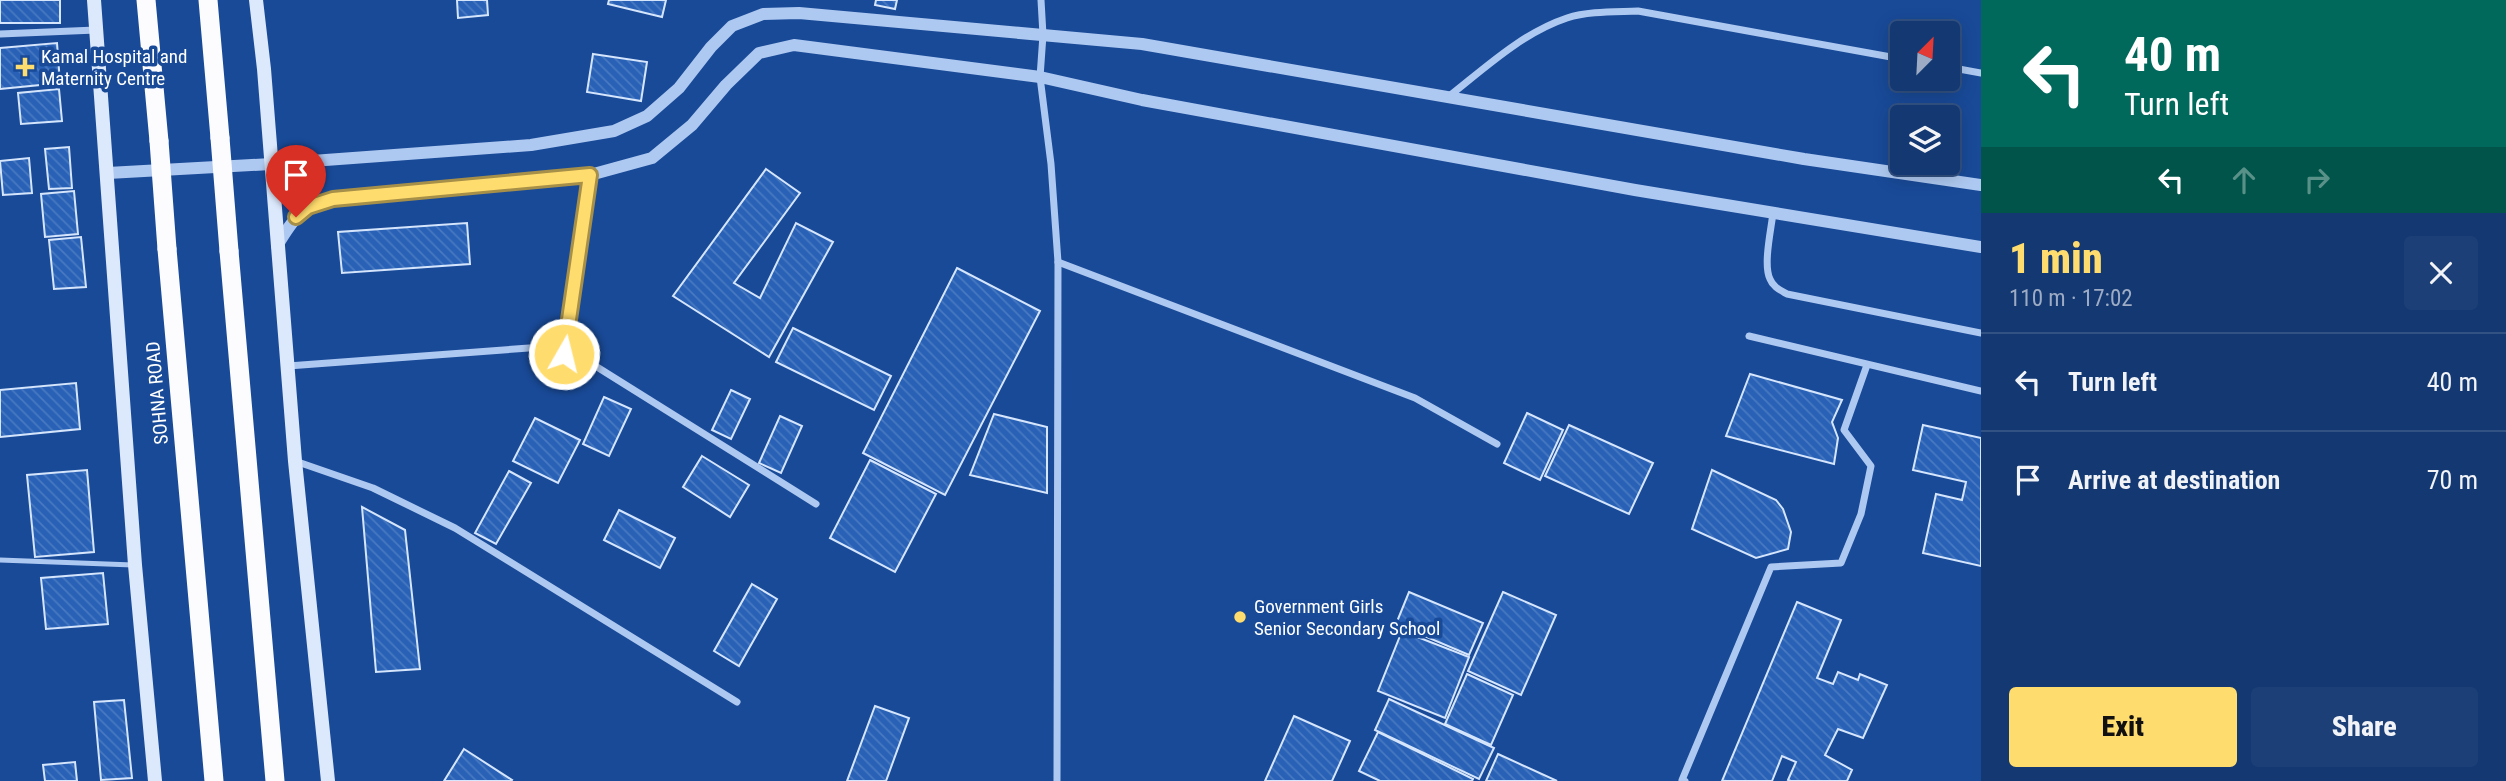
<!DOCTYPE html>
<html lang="en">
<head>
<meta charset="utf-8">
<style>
	:root { --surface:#133872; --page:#1c3f77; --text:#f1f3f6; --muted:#9dacc4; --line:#325284; --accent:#ffdc6e }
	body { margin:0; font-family:"Roboto Condensed",sans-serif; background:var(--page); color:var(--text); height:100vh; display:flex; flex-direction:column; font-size:26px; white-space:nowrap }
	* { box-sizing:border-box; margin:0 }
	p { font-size:23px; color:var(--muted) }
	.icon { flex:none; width:38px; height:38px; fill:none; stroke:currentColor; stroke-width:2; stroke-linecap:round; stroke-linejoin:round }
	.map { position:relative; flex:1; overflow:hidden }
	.drawer { display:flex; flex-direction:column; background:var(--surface); width:525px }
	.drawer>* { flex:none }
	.banner { background:#00695c; color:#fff; overflow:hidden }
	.needle { width:46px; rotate:24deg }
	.buttons { position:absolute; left:1890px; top:21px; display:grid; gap:14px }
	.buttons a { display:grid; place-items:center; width:70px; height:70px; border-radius:7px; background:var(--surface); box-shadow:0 4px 18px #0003,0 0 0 2px var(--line); font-size:35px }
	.pin { position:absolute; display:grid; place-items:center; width:60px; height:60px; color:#fff; margin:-72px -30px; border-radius:50% 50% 50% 0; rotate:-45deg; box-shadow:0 0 7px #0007 }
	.pin .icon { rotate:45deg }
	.me { position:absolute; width:77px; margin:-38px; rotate:8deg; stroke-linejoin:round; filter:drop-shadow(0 0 5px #0008) }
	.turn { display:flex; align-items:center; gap:24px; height:147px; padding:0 28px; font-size:32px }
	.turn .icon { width:91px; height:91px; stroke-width:2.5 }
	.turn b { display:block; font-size:49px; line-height:60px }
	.lanes { display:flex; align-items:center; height:66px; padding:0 28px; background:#0003; justify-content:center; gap:35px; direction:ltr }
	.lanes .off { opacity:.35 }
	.round { display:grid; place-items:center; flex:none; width:74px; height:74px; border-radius:7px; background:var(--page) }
	.summary { display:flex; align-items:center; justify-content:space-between; height:119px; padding:0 28px }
	h1 { font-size:42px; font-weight:800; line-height:52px; color:var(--accent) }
	.cta { display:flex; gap:14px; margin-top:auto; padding:14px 28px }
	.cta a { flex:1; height:80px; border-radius:7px; background:var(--accent); color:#111; font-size:28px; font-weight:800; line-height:80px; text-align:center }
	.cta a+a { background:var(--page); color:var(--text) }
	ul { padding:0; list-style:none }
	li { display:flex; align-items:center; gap:21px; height:98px; padding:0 28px; border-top:2px solid var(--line) }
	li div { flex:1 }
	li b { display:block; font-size:26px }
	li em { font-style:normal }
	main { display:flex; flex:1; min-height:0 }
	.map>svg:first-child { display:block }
</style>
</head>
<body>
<main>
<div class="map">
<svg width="1981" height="781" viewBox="0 0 1981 781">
	<defs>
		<pattern id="building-back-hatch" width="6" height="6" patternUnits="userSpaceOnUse" patternTransform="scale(1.75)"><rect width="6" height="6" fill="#2861b6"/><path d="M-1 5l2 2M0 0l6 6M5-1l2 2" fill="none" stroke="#4879c1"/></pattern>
	</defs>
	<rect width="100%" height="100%" fill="#194a98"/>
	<g fill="url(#building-back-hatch)" stroke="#d5e5fc" stroke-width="2">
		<rect x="0" y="0" width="60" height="23"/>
		<polygon points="457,0 487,0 488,15 458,18"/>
		<polygon points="609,0 666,0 662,17 608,4"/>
		<polygon points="876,0 897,0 895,9 875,5"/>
		<polygon points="57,43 60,83 0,89 0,48"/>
		<polygon points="593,54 647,62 641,101 587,92"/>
		<polygon points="59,89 62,121 21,124 18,93"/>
		<polygon points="69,147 72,188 49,189 45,149"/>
		<polygon points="29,158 32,193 3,195 0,161"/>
		<polygon points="766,169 800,193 734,283 760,298 796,223 833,242 769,357 673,296"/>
		<polygon points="74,191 78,234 45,237 41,194"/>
		<polygon points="467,223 470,264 342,273 338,232"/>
		<polygon points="81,237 86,287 54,289 49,240"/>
		<polygon points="957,268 1040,311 945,495 863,453"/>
		<polygon points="793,328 891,376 874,410 776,362"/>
		<polygon points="1750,374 1842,400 1832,422 1838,438 1834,464 1726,436"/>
		<polygon points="76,383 80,429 0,437 0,390"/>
		<polygon points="731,390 750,399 731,439 712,430"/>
		<polygon points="604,397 631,409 609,456 583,444"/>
		<polygon points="1527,413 1563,430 1540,480 1504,463"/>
		<polygon points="994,414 1047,427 1047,493 970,475"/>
		<polygon points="780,416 802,426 781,473 759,463"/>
		<polygon points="535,418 580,440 558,483 513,461"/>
		<polygon points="1569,425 1653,463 1629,514 1545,476"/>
		<polygon points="1923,425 1981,438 1981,566 1923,553 1936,494 1962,500 1966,482 1913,470"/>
		<polygon points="702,456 749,485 730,517 683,487"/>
		<polygon points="870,460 936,494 895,572 830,538"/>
		<polygon points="87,470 94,552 35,557 27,475"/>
		<polygon points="1712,470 1776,500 1783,509 1791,532 1788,549 1756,558 1692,529"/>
		<polygon points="509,471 531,483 496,544 475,533"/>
		<polygon points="362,507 405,530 420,669 376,672"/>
		<polygon points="619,510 675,538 660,568 604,540"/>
		<polygon points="103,573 108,624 46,629 41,578"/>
		<polygon points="752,584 777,599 739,666 714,651"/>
		<polygon points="1409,592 1483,623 1469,655 1396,624"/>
		<polygon points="1503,592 1556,615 1521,695 1468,671"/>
		<polygon points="1797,602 1841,620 1817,678 1833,684 1838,672 1858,680 1860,674 1887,685 1863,738 1838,729 1825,755 1852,770 1847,781 1791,781 1788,780 1796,762 1782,756 1772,781 1722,781"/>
		<polygon points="1402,631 1469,657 1445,718 1378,691"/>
		<polygon points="1467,674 1513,695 1491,745 1445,724"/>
		<polygon points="1389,699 1494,748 1479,779 1375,730"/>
		<polygon points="124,700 132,778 101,780 94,702"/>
		<polygon points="875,706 909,718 886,781 847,781"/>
		<polygon points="1294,716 1350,741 1332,781 1265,781"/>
		<polygon points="1378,732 1473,779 1472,781 1380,781 1359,771"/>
		<polygon points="464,749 512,780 511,781 444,781"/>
		<polygon points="1498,754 1557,781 1486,781"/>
		<polygon points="75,762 77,781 45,781 43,765"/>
	</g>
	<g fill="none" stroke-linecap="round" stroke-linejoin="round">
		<polyline stroke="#aec9f1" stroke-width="5" points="0,560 133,565"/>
		<g stroke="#aec9f1" stroke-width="7">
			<polyline points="1041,0 1043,35 1040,77 1051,164 1058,262 1057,781"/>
			<polyline points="0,34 96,30"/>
			<polyline points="1948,67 1981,73"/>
			<path d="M1448,97c37,-29 74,-64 119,-79 22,-7 48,-6 71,-7l264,48"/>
			<path d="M1773,213c-2,17 -10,52 -3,66 3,8 10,11 17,15l194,39"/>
			<polyline points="1058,262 1415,398 1497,444"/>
			<polyline points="1749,336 1981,391"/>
			<polyline points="564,354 590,175"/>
			<polyline points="288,366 543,347 589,362 816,504"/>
			<polyline points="295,461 373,488 455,528 737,702"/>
			<polyline points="1685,781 1682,780 1771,567 1841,563 1861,514 1871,466 1844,430 1867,365"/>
		</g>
		<g stroke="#aec9f1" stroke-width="12">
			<polyline points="108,173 271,164 531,145 614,131 647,116 679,88 711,47 732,26 763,14 799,13 1142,44 1804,159 1981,185"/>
			<path d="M277,246c18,-30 22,-36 56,-47l257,-24 62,-17 40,-33 34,-40 33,-32 35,-8 246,32 102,23 493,90 346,57"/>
		</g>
		<g stroke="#dce8fc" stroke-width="14">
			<polyline points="94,0 135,565 155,781"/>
			<polyline points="256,0 264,69 295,461 328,781"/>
		</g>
		<g stroke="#fcfcff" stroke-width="19">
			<polyline points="146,0 159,141"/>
			<polyline points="208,0 220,138"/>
			<polyline points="167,249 214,781"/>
			<polyline points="229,251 275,781"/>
		</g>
		<g stroke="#fcfcff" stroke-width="19">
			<polyline points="220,138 229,251"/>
			<polyline points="159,141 167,249"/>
		</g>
	</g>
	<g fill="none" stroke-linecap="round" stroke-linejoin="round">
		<defs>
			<polyline id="route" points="296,217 308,207 333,199 590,175 564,354"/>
		</defs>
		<use href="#route" stroke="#a68f48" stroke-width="18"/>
		<use href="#route" stroke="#ffdc6e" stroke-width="12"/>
	</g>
	<g fill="#ffdc6e" stroke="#194a98" stroke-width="2.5">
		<path d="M21.5 56.5h7v7h7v7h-7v7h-7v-7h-7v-7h7z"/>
		<circle cx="1240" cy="617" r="7"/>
	</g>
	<g text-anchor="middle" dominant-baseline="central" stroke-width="7" stroke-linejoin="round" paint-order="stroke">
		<g font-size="19" fill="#fff" stroke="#194a98" text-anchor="start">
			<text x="41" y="56">Kamal Hospital and<tspan x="41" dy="22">Maternity Centre</tspan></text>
			<text x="1254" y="606">Government Girls<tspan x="1254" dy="22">Senior Secondary School</tspan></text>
		</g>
		<g font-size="19" fill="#fff" stroke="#194a98">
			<text transform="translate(157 393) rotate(-95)">SOHNA ROAD</text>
		</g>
	</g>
</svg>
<div class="buttons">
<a><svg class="needle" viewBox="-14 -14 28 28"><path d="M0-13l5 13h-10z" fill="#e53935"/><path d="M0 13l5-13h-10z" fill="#9dacc4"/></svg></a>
<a><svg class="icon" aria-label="layers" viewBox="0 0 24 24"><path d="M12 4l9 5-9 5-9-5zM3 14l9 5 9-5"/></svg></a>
</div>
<div class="pin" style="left:296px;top:217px;background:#d93025"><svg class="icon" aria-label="arrive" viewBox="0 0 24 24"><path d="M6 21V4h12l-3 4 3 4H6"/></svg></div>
<svg class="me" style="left:564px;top:354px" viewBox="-20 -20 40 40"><circle r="17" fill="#ffdc6e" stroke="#fff" stroke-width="3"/><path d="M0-11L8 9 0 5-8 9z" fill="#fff"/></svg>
</div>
<section class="drawer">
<div class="banner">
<div class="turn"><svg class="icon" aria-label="left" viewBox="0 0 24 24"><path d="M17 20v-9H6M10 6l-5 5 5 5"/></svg><div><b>40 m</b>Turn left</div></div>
<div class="lanes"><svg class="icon" aria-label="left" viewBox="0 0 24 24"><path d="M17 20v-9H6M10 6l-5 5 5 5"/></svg><svg class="icon off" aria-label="ahead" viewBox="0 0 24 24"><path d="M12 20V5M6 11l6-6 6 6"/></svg><svg class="icon off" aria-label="right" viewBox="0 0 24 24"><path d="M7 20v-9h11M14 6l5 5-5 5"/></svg></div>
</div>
<div class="summary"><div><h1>1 min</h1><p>110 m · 17:02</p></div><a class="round"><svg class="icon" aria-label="close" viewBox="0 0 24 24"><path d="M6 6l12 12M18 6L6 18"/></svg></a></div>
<ul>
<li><svg class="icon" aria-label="left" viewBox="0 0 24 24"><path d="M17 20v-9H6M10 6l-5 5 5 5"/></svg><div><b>Turn left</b></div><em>40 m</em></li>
<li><svg class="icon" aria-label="arrive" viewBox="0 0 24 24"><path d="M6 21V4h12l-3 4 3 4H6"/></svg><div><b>Arrive at destination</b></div><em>70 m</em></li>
</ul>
<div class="cta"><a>Exit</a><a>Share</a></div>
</section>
</main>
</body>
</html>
